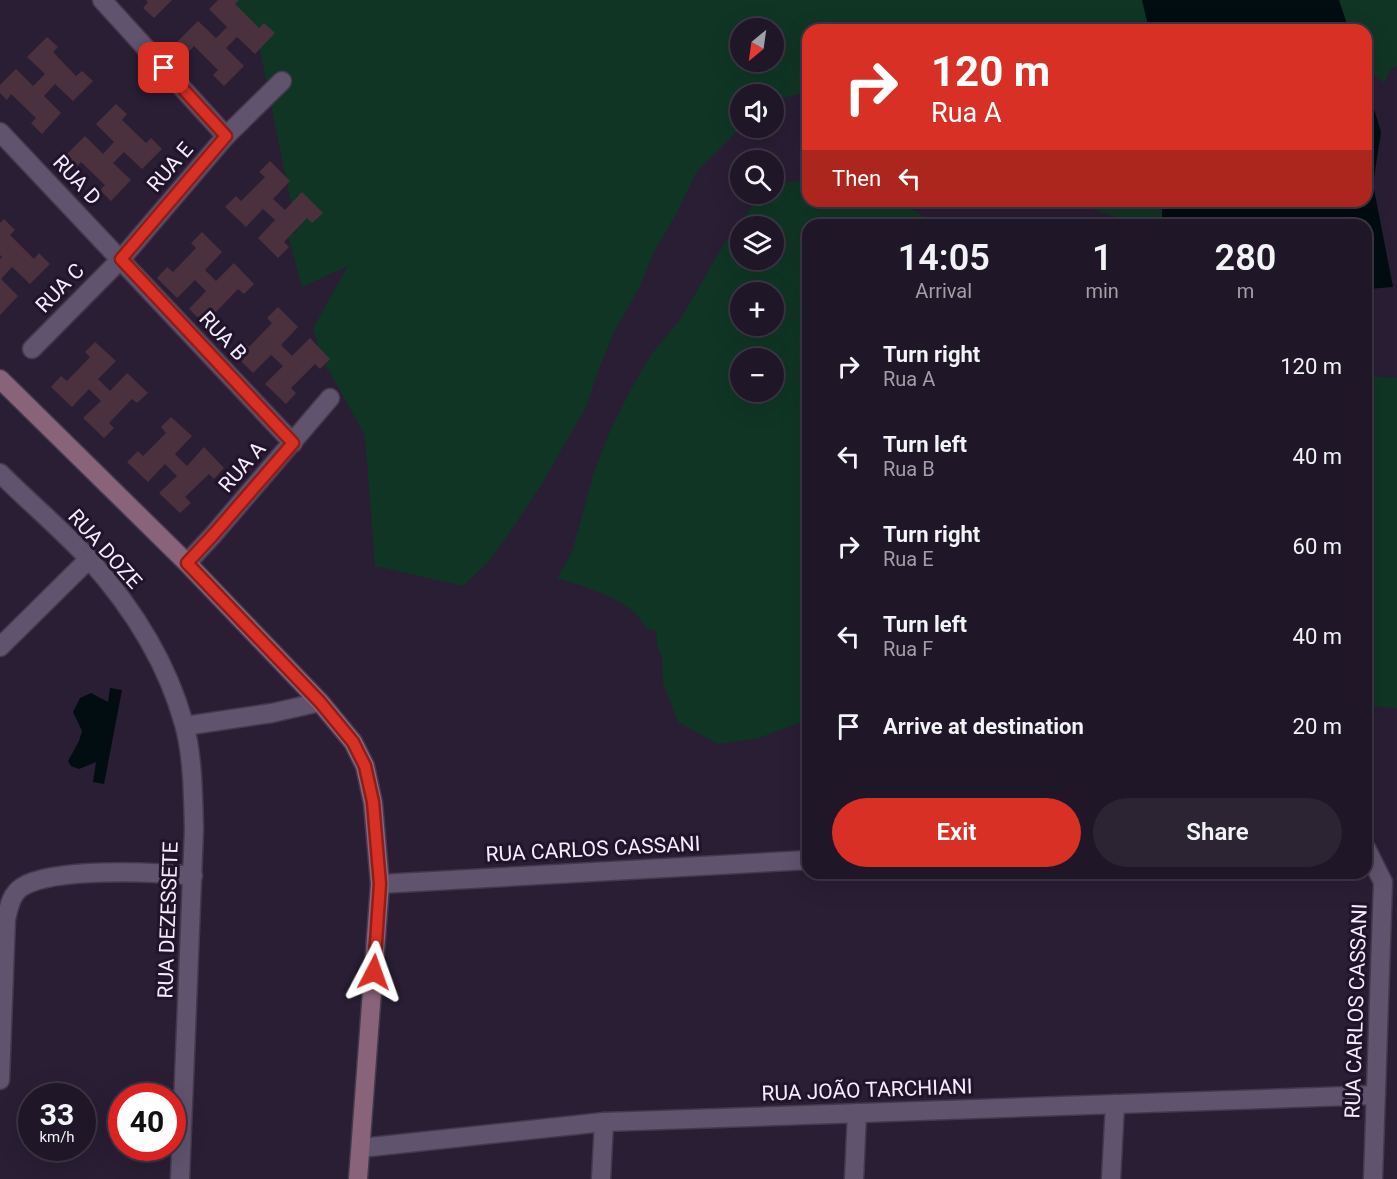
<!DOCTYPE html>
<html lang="en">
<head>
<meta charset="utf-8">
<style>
	:root { --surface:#1f1627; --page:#2c2333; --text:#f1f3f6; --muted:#a19fa7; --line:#3c3544; --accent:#d93025 }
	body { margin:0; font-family:Roboto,sans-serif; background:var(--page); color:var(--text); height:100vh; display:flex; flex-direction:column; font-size:22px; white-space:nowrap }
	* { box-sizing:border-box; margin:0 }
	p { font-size:20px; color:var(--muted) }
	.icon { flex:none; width:33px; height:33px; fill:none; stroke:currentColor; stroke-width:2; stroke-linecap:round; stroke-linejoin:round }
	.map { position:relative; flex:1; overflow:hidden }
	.panel { position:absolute; left:802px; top:219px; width:570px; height:660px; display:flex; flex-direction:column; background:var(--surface); border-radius:18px; box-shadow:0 6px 24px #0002,0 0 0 2px var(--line) }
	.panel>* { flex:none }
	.top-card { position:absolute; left:802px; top:24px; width:570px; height:183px; border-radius:18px; box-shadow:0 6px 24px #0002,0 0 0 2px var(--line); background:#d93025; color:#fff; overflow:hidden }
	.needle { width:39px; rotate:209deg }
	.buttons { position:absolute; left:730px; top:18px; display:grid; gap:12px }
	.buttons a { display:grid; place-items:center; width:54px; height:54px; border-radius:50%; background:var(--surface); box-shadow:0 6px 24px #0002,0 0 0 2px var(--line); font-size:30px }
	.speed { position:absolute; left:18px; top:1083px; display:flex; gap:12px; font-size:30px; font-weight:700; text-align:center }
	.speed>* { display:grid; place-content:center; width:78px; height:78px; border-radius:50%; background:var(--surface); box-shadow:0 6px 24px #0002,0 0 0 2px var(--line); line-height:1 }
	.speed small { font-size:15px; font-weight:400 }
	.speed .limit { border:9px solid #d22; background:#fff; color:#111 }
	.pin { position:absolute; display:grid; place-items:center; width:51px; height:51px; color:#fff; margin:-26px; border-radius:12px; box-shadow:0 3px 9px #0006 }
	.me { position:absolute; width:66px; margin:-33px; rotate:4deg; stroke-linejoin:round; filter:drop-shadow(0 0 4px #0008) }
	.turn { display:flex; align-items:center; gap:21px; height:126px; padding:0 30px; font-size:27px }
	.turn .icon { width:78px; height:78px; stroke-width:2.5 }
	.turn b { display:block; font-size:42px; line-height:51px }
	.then { display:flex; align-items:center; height:57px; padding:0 30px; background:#0003; gap:12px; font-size:22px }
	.eta { display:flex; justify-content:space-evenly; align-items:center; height:102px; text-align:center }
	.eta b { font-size:36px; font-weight:600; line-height:42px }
	.button { display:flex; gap:12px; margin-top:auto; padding:12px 30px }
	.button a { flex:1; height:69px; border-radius:36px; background:var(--accent); color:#fff; font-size:24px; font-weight:600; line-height:69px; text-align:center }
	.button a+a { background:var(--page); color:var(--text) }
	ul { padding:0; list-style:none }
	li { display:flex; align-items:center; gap:18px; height:90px; padding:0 30px }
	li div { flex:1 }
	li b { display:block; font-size:22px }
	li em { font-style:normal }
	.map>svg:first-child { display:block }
</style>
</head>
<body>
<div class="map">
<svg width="1397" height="1179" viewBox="0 0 1397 1179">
	<rect width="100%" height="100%" fill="#291e34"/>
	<g fill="#103525" fill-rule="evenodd">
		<path d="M220,0h925l8,30h-345v63l-3,-1 -31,9v-7h-33v33l-44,44 -20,41 -23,40 -16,38 -23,40 -16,38 -13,39 -46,80 -24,36 -27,38 -26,25 -88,-20 -10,-131 -43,-76 -9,-31 35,-62 -46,21 -14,-52 9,-3 -37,-182zM741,28h33v34h-33z"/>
		<polygon points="1339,0 1397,0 1397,65 1390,71 1384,83 1367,69 1366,30 1344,30"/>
		<path d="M808,181v20h90l41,24h-131v497l-10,1 -39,15 -41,6 -40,-22 -15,-39 -1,-26 -4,-7 -2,-19 -10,-3c-14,-29 -60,-41 -89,-50l15,-26 23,-83 15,-38 21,-42 22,-37 27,-32 45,-78 28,-37 17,-11h4v-3l14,-9zM741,226h33v34h-33zM774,292v34h-33v-34zM741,358h33v34h-33z"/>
		<polygon points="1063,201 1173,201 1168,222 1144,225"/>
		<polygon points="1366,376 1397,378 1397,708 1367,706"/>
	</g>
	<g fill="#020d12">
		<polygon points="1142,0 1339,0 1349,30 1149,30"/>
		<polygon points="1367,86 1381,132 1373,184 1393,287 1367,289 1366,225 1162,225 1162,201 1366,201"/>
		<polygon points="110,688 122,690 104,784 93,782 96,762 79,769 71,766 68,761 79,741 82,731 73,712 80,698 91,693 108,702"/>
	</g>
	<g fill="#4b303e">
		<polygon points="146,0 172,0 154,18 143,8 148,2"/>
		<polygon points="218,0 239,0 235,4 259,28 264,23 275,33 255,54 237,37 226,48 244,66 224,86 213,75 218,70 194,46 188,52 178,41 198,21 216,38 227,27 209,9"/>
		<polygon points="47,37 58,47 53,52 76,76 82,71 93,81 73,101 55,84 44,96 61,113 42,134 31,123 36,118 11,94 7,100 0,93 0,85 16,69 33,86 45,74 27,57"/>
		<polygon points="116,104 127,114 122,120 146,143 151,138 162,149 142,169 124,152 113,163 131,180 111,201 100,190 105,185 81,162 76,167 65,156 85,136 103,154 114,142 96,124"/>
		<polygon points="270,161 290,181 273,199 285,210 302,192 323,213 312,223 307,218 284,242 289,247 278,258 258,238 275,220 263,209 246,227 225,207 236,196 241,201 265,177 259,172"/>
		<polygon points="4,219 15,230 10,235 34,259 39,253 50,264 30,284 12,267 1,279 18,296 0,315 0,259 2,257 0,255 0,223"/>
		<polygon points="202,232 222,252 205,270 216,281 234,263 254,284 244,294 238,289 215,313 220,318 210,329 189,309 206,291 195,280 177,298 157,278 167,267 173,272 196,248 191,243"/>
		<polygon points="278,307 298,327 281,345 292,356 310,338 330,359 320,369 315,364 291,388 296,393 286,404 265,384 283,366 271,355 253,373 233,353 244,342 249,347 272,323 267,318"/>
		<polygon points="95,342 116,361 98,379 110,391 127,373 148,393 137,403 132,399 109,423 114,428 104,438 83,418 101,401 89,389 72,407 51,387 61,376 67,381 90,357 85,352"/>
		<polygon points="171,417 192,436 175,454 187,466 204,447 224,468 214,479 209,474 185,497 191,503 180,513 159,493 177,476 165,464 148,482 127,462 138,451 143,456 166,433 161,427"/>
	</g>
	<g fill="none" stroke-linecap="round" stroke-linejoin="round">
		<defs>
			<g id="street">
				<polyline points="102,0 226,136"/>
				<polyline points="0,132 293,443"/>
				<polyline points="32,349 121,259 226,136 282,81"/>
				<path d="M0,473c29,29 61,56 89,86 43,48 78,103 95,165 9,32 9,72 10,105l-14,350"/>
				<polyline points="187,563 213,535 330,398"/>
				<polyline points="0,647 89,559"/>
				<polyline points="185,726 272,713 320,702"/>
				<polyline points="1366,848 1383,882 1373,1179"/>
				<polyline points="380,884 808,860"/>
				<path d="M0,1080l6,-161c3,-12 5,-25 16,-32 31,-20 134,-15 171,-11"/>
				<polyline points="361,1148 604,1122 1376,1095"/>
				<polyline points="601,1179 604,1122"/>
				<polyline points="854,1179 857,1113"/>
				<polyline points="1111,1179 1115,1104"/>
			</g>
			<polyline id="secondary" points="0,379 187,563 320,702 353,742 365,766 373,803 380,884 358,1179"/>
		</defs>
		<use href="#street" stroke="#44394c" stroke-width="21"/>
		<use href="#secondary" stroke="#44394c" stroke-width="21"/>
		<use href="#street" stroke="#5f536d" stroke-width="18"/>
		<use href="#secondary" stroke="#89637a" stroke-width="18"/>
	</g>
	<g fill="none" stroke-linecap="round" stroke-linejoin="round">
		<defs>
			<polyline id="route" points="164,68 226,136 121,259 293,443 213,535 187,563 320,702 353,742 365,766 373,802 380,884 374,972"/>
		</defs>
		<use href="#route" stroke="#8d1f18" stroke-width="15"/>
		<use href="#route" stroke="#d93025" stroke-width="10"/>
	</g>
	<g text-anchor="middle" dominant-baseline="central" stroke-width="6" stroke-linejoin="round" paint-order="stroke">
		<g font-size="21" fill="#f3ecfb" stroke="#1f142a">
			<text transform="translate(170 167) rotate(-49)">RUA E</text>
			<text transform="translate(77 180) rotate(47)">RUA D</text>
			<text transform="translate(60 288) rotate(-46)">RUA C</text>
			<text transform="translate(223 336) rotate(47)">RUA B</text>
			<text transform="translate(242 467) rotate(-49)">RUA A</text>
			<text transform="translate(105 549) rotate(48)">RUA DOZE</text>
			<text transform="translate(593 849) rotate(-3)">RUA CARLOS CASSANI</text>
			<text transform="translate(168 920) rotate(-88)">RUA DEZESSETE</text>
			<text transform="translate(1356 1011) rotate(-88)">RUA CARLOS CASSANI</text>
			<text transform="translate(867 1090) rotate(-2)">RUA JOÃO TARCHIANI</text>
		</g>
	</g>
</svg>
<div class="buttons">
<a><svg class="needle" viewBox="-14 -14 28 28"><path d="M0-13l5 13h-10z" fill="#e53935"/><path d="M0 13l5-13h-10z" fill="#a19fa7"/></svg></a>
<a><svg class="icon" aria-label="sound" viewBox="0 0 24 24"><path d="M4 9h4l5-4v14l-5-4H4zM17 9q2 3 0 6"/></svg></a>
<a><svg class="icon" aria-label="search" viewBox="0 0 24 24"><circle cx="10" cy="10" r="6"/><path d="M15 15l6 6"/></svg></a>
<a><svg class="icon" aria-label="layers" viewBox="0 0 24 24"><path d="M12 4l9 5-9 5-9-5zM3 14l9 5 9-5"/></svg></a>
<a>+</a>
<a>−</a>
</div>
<div class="speed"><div>33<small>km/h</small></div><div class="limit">40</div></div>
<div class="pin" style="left:164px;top:68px;background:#d93025"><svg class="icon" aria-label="arrive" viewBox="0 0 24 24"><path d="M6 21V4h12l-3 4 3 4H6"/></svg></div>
<svg class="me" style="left:374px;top:972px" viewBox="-20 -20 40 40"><path d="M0-17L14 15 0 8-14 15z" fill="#d93025" stroke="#fff" stroke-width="4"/></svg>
<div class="top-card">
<div class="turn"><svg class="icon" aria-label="right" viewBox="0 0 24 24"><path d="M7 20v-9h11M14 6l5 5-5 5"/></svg><div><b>120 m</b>Rua A</div></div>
<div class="then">Then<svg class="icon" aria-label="left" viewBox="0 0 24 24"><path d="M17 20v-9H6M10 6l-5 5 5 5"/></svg></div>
</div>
<section class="panel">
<div class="eta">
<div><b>14:05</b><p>Arrival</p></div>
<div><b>1</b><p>min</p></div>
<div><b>280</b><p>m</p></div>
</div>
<ul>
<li><svg class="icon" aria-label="right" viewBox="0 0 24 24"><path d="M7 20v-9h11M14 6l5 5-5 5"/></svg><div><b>Turn right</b><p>Rua A</p></div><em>120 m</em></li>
<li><svg class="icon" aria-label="left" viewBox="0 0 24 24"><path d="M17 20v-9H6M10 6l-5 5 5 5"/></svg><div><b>Turn left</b><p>Rua B</p></div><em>40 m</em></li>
<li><svg class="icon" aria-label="right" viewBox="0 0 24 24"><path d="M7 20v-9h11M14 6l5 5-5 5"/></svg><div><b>Turn right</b><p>Rua E</p></div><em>60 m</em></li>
<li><svg class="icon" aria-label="left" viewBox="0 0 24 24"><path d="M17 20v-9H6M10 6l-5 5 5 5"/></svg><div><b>Turn left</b><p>Rua F</p></div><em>40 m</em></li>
<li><svg class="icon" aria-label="arrive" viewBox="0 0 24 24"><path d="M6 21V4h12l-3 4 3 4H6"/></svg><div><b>Arrive at destination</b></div><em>20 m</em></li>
</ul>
<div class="button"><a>Exit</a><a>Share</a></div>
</section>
</div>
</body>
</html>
